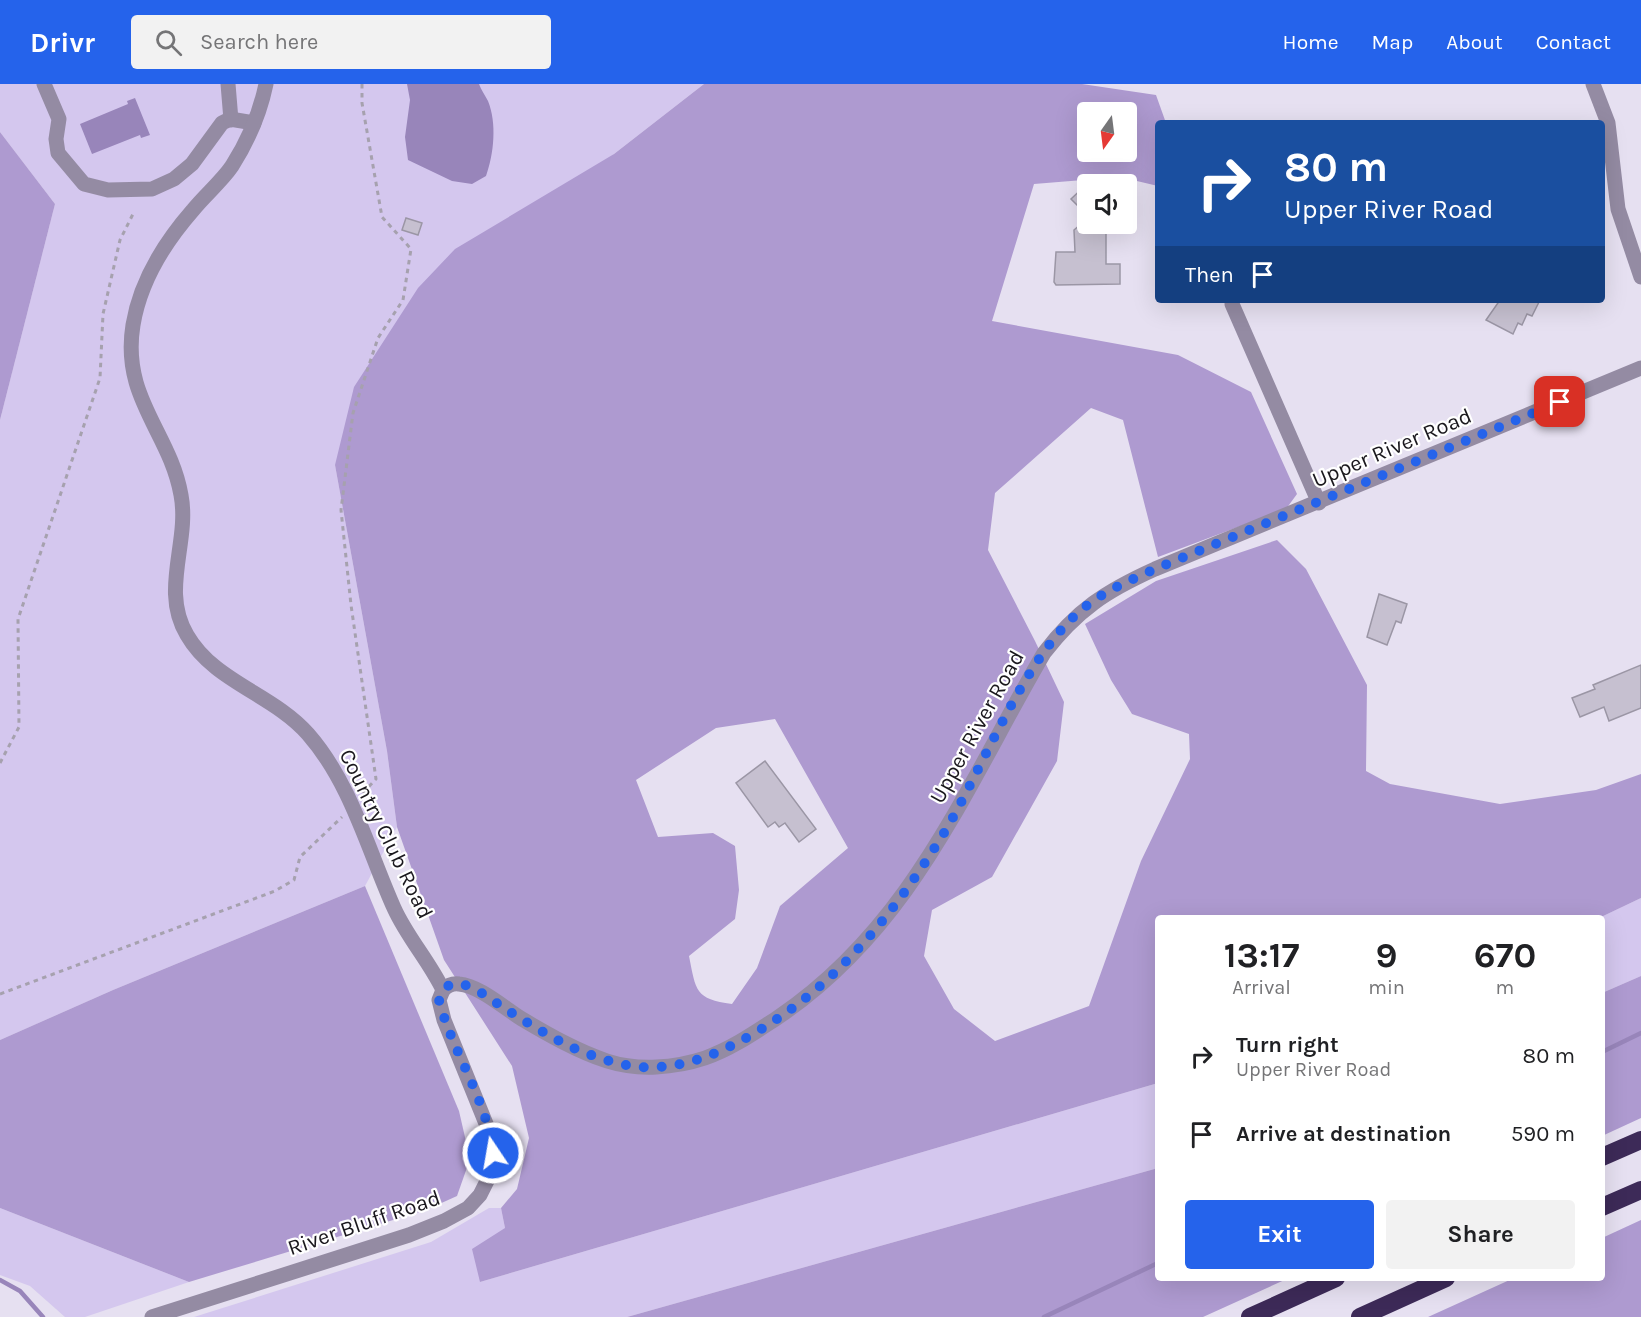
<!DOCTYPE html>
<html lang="en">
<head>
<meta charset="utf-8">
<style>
	:root { --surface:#fff; --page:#f2f2f2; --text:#202124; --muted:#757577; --accent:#2563eb }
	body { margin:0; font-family:Karla,sans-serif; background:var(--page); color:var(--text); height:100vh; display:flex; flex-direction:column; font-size:22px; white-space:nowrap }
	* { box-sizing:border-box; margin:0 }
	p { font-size:20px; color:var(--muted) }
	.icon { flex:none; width:33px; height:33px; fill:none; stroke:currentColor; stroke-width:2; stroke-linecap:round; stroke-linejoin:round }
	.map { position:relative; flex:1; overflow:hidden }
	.drawer { position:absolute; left:1155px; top:831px; width:450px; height:366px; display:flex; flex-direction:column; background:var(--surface); border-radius:6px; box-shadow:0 6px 24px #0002 }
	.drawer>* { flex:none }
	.banner { position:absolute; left:1155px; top:36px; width:450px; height:183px; border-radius:6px; box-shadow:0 6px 24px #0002; background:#1a4fa0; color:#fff; overflow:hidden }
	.needle { width:39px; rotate:194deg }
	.tools { position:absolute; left:1077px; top:18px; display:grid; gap:12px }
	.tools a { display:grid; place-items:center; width:60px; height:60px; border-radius:6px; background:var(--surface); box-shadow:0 6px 24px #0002; font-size:30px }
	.pin { position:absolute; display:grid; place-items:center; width:51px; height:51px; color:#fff; margin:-26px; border-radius:12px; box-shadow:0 3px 9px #0006 }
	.me { position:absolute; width:66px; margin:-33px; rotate:348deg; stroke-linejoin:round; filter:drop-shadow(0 0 4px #0008) }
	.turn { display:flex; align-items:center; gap:21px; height:126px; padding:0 30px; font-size:27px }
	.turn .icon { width:78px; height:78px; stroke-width:2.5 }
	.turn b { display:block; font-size:42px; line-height:51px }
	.then { display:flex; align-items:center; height:57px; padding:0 30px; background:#0003; gap:12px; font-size:22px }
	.eta { display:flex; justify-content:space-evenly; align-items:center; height:102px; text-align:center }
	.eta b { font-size:36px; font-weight:700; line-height:42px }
	.button { display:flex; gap:12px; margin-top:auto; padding:12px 30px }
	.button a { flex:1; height:69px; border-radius:6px; background:var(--accent); color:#fff; font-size:24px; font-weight:700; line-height:69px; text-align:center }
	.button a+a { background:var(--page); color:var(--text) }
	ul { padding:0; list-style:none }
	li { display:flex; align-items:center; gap:18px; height:78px; padding:0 30px }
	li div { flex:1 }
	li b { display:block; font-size:22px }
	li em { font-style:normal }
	header { display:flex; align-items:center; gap:36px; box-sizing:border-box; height:84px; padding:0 30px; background:var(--accent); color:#fff }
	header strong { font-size:28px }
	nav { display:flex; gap:33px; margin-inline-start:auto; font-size:21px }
	.search { width:420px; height:54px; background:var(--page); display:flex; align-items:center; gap:15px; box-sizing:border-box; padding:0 21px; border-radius:6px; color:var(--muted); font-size:22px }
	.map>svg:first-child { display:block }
</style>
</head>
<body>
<header>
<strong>Drivr</strong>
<div class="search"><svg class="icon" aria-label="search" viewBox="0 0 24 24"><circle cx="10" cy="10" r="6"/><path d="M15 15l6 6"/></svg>Search here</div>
<nav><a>Home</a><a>Map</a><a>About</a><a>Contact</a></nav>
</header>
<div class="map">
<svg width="1641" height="1233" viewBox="0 0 1641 1233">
	<rect width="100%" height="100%" fill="#e6e0f1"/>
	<g fill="#d4c7ee">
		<polygon points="0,0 704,0 614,70 335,381 387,667 397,743 365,802 113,906 0,956 0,336 55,120 0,48"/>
		<polygon points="1641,814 1641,892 1602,909 1602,834 1599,834"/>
		<polygon points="1158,999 1158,1084 627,1233 194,1233 431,1158 489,1124 501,1124 505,1144 480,1198"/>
		<polygon points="0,1124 189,1198 85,1233 65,1233 30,1202 0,1191"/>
	</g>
	<g fill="#ae9ad0" fill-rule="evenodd">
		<path d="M704,0h378l74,11 10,28h-8v63l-38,-9 -86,7 -42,137 186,34 73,37 46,102 -11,15 -128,48 -35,-137 -32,-12 -96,85 -7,57 47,91 29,61 -7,59 -65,116 -60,33 -8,46 30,53 41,32 94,-35 52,-145 49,-102 -1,-25 -57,-20 -21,-34 -26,-56 71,-43 121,-41 29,29 61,116 -1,86 24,13 110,20 96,-14 45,-16v124l-42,20h-441v165l-678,199 -8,-33 33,-21 -4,-20 16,-19 12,-51 -17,-72 -68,-106 -47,-133 -10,-76 -52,-286 19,-78 64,-99 37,-39 159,-95zM1088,28h38v40h-38zM775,635l73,129 -68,58 -23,62 -25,36c-37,-5 -36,-13 -43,-48l46,-37 4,-29 -4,-44 -22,-13 -55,4 -22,-57 80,-52z"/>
		<polygon points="0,48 55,120 0,336"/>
		<polygon points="365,802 459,1027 470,1075 457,1112 426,1126 189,1198 0,1124 0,956 113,906"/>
		<polygon points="1641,892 1641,1034 1602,1052 1602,909"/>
		<polygon points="1158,1084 1158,1194 1289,1194 1203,1233 627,1233"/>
		<polygon points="1641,1136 1641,1233 1428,1233 1514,1194 1602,1194 1602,1154"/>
	</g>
	<g fill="#9885ba">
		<path d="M407,0h72c2,6 6,11 9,17 9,22 6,53 -2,75l-14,8 -20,-3 -44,-21 -3,-23 5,-37z"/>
		<polygon points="135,14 150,51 141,54 140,51 92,70 80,40 128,20 127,17"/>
	</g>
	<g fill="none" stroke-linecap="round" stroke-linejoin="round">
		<g stroke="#9885ba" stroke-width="4.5">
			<polyline points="1602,968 1641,949"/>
			<polyline points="0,1196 20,1207 43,1233"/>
			<polyline points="1044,1233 1158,1179"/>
		</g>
	</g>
	<g fill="#c6c0d0" stroke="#9b96a5" stroke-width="1.5">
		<polygon points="1088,99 1088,132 1071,115"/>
		<polygon points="406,134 422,139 418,151 402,146"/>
		<polygon points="1081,140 1106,140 1106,180 1120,180 1120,200 1056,201 1054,198 1056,168 1075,168 1074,146"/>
		<polygon points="1500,216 1540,216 1532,232 1527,230 1522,241 1518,239 1513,250 1486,236"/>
		<polygon points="1379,510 1407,520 1401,539 1396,537 1387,561 1367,553"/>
		<polygon points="1641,581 1641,624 1609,637 1604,623 1580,633 1572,614 1595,605 1593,601"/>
		<polygon points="765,677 816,745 799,758 785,739 779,743 775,738 768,743 736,699"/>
	</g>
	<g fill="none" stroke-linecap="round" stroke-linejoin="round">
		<g stroke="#a6a1ae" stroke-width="3" stroke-dasharray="4.5 4.5" stroke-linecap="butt">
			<polyline points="362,0 362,19 382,133 411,165 403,216 378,254 353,329 341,426 351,521 376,695 362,710"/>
			<polyline points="0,679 19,643 18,535 100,294 103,230 120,156 133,130"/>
			<polyline points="0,910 275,807 294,796 300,773 342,733"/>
		</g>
		<g stroke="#948ba3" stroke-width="15">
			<polyline points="44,0 59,35 56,55 58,69 84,100 108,106 152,105 174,95 192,80 222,39 230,35 254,39"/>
			<polyline points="228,0 231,36"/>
			<path d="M266,0c-6,29 -18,57 -34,82 -11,16 -27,29 -39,44 -28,32 -53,72 -60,115 -12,73 37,107 48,170 9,47 -21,95 6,140 27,47 86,59 121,99 43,49 60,116 86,174 13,29 35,53 49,82"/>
			<polyline points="1593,0 1608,39 1618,125 1641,193"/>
			<polyline points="1232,220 1319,419"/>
			<path d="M443,906c4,-4 9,-7 16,-6 21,2 45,24 63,35 27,16 55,32 85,42 31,10 68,7 98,-3 26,-9 49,-25 72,-40 135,-91 188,-230 267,-365 33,-43 62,-62 111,-84l486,-201"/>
			<polyline points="152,1233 409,1151 444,1137 468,1124 480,1111 489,1093 493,1077 491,1052 444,936 439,916 443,906"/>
		</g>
		<g stroke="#3d2a58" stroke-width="18">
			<polyline points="1602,1073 1641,1056"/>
			<polyline points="1602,1123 1641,1106"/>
			<polyline points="1250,1233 1336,1194"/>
			<polyline points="1360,1233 1446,1194"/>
		</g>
	</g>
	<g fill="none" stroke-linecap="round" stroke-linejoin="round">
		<path stroke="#2563eb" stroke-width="10" stroke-dasharray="0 18" d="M493,1069c-6,-54 -41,-101 -54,-153l7,-13c5,-3 9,-4 14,-3 14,2 27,13 38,20 23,15 47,30 71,42 22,10 46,18 69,21 42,3 79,-12 115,-33 83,-48 141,-120 191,-201 39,-65 80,-174 136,-222 22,-19 49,-30 75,-42l405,-167"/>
	</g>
	<g text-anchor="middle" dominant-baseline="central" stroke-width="4.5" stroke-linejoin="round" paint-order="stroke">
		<g font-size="22" fill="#1a181d" stroke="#fff">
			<text transform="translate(1392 364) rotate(-23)">Upper River Road</text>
			<text transform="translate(977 643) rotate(-61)">Upper River Road</text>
			<text transform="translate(386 750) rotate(64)">Country Club Road</text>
			<text transform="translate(364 1139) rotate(-19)">River Bluff Road</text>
		</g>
	</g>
</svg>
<div class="tools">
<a><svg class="needle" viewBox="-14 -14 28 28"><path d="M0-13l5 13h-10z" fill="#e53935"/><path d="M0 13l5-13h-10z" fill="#757577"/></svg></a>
<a><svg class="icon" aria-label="sound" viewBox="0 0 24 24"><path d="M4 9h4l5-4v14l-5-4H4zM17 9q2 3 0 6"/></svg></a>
</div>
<div class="pin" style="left:1560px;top:318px;background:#d93025"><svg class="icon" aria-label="arrive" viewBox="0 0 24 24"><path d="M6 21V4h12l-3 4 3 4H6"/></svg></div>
<svg class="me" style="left:493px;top:1069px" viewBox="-20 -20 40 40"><circle r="17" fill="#2563eb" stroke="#fff" stroke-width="3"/><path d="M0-11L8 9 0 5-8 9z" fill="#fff"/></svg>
<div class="banner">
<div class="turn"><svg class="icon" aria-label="right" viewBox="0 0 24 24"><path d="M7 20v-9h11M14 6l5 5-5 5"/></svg><div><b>80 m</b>Upper River Road</div></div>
<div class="then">Then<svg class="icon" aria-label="arrive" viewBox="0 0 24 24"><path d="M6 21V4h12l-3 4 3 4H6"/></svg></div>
</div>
<section class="drawer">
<div class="eta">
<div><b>13:17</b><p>Arrival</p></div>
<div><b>9</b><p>min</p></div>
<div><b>670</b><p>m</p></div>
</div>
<ul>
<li><svg class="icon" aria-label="right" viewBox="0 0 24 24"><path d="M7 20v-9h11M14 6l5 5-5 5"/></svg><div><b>Turn right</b><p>Upper River Road</p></div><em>80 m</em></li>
<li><svg class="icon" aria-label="arrive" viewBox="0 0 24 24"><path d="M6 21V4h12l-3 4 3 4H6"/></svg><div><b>Arrive at destination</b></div><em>590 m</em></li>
</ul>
<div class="button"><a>Exit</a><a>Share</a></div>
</section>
</div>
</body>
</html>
